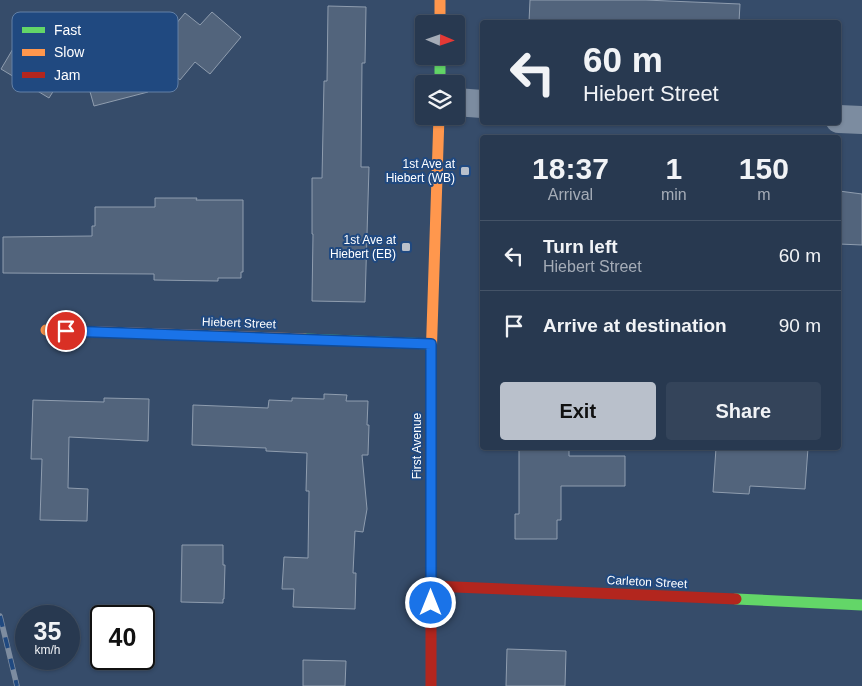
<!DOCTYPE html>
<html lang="en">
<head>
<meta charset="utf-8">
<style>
	:root { --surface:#283950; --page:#34445a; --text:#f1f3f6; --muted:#a5acb7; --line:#445367; --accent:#b9c0cb }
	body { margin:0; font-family:Arial,sans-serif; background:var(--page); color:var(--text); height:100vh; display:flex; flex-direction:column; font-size:19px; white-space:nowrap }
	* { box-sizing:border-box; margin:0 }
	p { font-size:16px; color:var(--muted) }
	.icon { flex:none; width:28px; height:28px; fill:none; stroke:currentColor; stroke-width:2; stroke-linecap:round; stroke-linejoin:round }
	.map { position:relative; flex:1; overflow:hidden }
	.side { position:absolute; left:480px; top:135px; width:361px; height:315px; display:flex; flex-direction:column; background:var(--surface); border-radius:5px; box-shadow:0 1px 4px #0004,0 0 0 1px var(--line) }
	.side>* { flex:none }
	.banner { position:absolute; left:480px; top:20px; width:361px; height:105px; border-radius:5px; box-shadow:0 1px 4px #0004,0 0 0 1px var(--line); background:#283950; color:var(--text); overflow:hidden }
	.needle { width:32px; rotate:92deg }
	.fabs { position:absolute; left:415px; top:15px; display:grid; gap:10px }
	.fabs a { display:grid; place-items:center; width:50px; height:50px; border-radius:5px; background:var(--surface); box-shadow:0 1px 4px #0004,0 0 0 1px var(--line); font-size:25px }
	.speed { position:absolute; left:15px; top:605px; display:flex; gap:10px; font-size:25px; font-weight:700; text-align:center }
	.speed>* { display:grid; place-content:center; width:65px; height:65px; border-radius:50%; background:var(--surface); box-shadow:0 1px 4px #0004,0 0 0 1px var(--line); line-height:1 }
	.speed small { font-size:12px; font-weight:400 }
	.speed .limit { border:2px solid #111; border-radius:8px; background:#fff; color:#111 }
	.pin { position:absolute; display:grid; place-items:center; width:42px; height:42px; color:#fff; margin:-21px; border:2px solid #fff; border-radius:50%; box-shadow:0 1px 5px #0007 }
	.me { position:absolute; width:55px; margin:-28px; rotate:0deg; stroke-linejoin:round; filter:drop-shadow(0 0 4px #0008) }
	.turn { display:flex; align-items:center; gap:18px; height:105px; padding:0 20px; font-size:22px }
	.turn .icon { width:65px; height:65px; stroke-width:2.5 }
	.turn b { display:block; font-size:35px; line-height:42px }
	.eta { display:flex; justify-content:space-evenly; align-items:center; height:85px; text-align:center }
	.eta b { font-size:30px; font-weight:600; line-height:35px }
	.primary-button { display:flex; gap:10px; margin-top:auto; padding:10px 20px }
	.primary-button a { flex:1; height:58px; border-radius:5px; background:var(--accent); color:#111; font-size:20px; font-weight:600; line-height:58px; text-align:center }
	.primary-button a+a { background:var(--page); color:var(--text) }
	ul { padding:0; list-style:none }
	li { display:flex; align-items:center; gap:15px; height:70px; padding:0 20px; border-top:1px solid var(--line) }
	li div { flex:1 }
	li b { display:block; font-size:19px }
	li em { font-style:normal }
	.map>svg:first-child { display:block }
</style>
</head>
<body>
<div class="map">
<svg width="862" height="686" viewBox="0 0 862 686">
	<rect width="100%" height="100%" fill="#364c6a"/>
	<g fill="#52647c" stroke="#8f9daf">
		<polygon points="530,0 645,0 740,4 739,22 529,22"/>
		<polygon points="328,6 366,7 365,63 362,63 361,167 369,167 365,302 312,301 313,234 312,234 312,178 322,178 324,81 327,81"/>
		<polygon points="212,12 241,37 210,74 195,62 180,80 150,55 185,13 200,25"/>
		<polygon points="20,37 69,66 49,98 1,69"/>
		<polygon points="139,55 148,92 94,106 84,70"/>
		<polygon points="839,191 862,194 862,245 839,244"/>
		<polygon points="155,198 197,198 196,200 243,200 243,272 241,272 241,278 218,278 218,281 154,280 154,274 3,273 3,237 92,236 92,226 95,226 95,207 155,207"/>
		<polygon points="324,394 347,395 346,401 368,401 367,425 369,425 368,455 362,455 367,509 363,532 355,531 353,573 356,573 355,609 293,607 294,589 282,589 284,557 308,558 309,491 306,491 307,453 266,451 266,448 192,445 193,405 268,408 269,400 292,401 292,398 324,399"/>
		<polygon points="104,398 149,399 148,441 69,437 68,488 88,489 87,521 40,520 42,459 31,459 33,400 104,402"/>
		<polygon points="519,448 569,448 569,456 625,456 625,486 561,486 561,520 557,520 557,539 515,539 515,514 519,514"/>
		<polygon points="716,448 808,448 805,489 750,486 749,494 713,492"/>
		<polygon points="182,545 223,545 223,565 225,565 224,599 223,599 223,603 181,602"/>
		<polygon points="507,649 566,651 565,686 506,686"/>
		<polygon points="303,660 346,661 345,686 303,686"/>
	</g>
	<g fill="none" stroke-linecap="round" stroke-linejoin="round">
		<g stroke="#7c8ca0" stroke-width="28">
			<polyline points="456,102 482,104"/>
			<polyline points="839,119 862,120"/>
		</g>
		<g stroke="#63d668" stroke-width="11">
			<polyline points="440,56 440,84"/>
			<polyline points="305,339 431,344"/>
			<polyline points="736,599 862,605"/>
		</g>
		<g stroke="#ff974d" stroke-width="11">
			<polyline points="440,0 440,24"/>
			<polyline points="46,330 305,339"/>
			<polyline points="431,361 439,116"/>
		</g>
		<g stroke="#b3261e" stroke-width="11">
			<polyline points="431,361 431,686"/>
			<polyline points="431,586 736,599"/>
		</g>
		<defs>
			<polyline id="rail" points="0,616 17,686"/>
		</defs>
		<use href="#rail" stroke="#7d8ca0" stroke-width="5.5"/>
		<use href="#rail" stroke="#204980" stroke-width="4" stroke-dasharray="11" stroke-linecap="butt"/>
	</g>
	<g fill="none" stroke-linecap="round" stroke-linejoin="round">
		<defs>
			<polyline id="route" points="66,331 431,344 431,603"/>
		</defs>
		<use href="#route" stroke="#114b97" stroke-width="12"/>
		<use href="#route" stroke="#1a73e8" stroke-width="9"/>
	</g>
	<g fill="#b9c0cb" stroke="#204980" stroke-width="2">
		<rect x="460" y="166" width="10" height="10" rx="2.5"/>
		<rect x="401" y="242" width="10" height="10" rx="2.5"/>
	</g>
	<g text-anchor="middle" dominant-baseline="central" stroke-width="4" stroke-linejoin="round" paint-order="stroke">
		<g font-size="12" fill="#fff" stroke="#204980" text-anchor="end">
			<text x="455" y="164">1st Ave at<tspan x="455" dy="14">Hiebert (WB)</tspan></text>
			<text x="396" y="240">1st Ave at<tspan x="396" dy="14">Hiebert (EB)</tspan></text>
		</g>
		<g font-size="12" fill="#fff" stroke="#204980">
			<text transform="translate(239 323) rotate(2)">Hiebert Street</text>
			<text transform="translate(417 446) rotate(-90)">First Avenue</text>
			<text transform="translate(647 582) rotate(3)">Carleton Street</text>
		</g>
	</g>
	<rect x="12" y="12" width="166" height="80" rx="8" fill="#204980" stroke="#6380a6" stroke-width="1"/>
	<rect x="22" y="27" width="23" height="6" fill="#63d668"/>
	<rect x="22" y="49" width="23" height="7" fill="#ff974d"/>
	<rect x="22" y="72" width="23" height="6" fill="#b3261e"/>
	<g font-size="14" fill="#fff">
		<text x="54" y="35">Fast</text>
		<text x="54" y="57">Slow</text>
		<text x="54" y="80">Jam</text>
	</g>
</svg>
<div class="fabs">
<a><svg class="needle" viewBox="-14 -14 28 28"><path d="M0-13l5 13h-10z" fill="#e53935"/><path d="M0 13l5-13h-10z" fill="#a5acb7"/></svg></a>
<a><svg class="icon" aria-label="layers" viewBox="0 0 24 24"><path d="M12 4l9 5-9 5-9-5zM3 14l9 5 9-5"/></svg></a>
</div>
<div class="speed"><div>35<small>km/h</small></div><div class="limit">40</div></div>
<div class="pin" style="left:66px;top:331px;background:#d93025"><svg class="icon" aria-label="arrive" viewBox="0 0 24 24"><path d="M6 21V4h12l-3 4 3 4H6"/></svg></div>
<svg class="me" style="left:431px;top:603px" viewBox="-20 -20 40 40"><circle r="17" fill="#1a73e8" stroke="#fff" stroke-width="3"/><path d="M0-11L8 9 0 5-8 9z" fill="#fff"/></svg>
<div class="banner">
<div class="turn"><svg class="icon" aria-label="left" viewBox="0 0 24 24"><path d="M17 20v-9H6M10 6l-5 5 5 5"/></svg><div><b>60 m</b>Hiebert Street</div></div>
</div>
<section class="side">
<div class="eta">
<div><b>18:37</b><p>Arrival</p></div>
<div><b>1</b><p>min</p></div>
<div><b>150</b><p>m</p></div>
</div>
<ul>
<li><svg class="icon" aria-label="left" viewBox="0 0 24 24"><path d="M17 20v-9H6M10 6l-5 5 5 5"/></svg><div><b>Turn left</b><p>Hiebert Street</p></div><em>60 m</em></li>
<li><svg class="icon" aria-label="arrive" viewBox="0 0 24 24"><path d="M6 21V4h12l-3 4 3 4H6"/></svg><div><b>Arrive at destination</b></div><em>90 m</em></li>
</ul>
<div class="primary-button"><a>Exit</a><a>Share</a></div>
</section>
</div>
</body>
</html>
